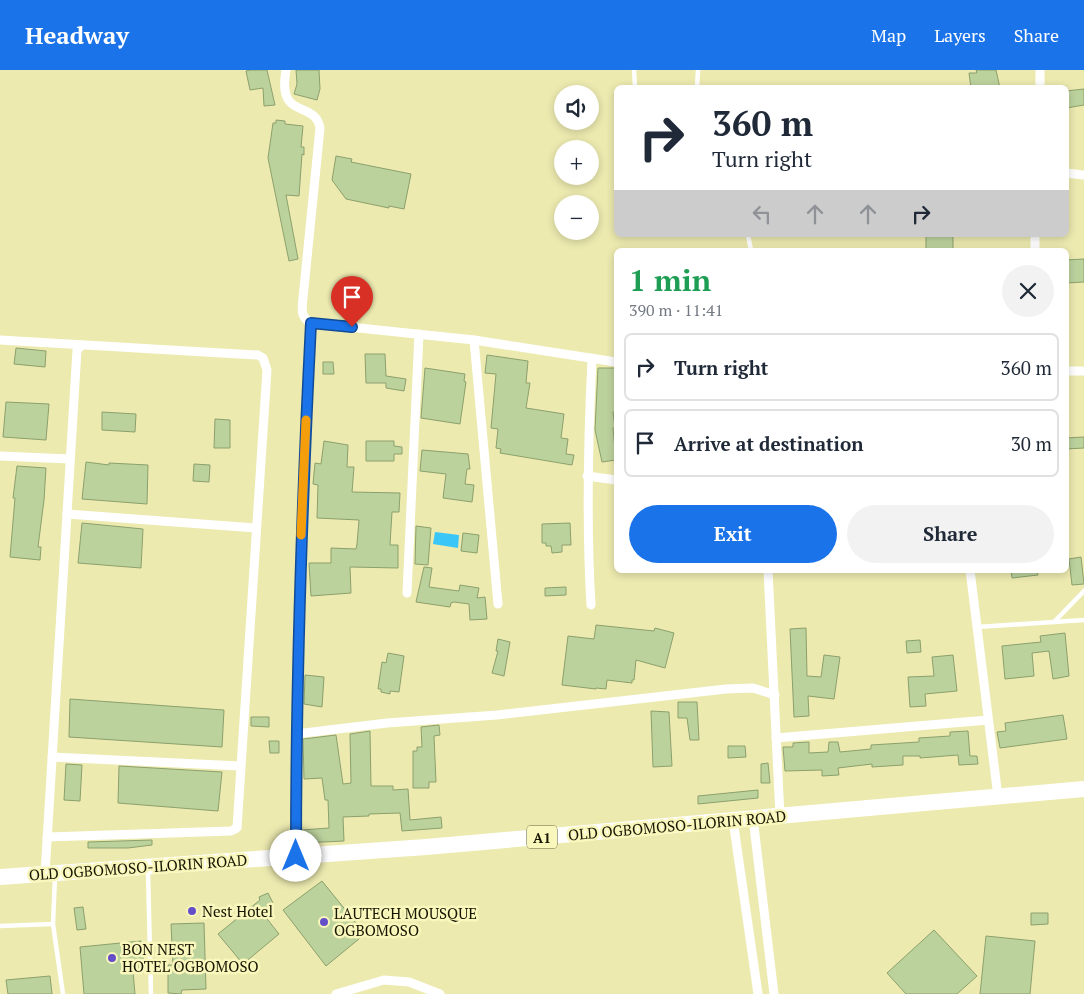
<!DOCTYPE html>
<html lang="en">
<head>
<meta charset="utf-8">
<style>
	:root { --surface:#fff; --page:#f2f2f3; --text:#1f2937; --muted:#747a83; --line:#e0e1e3; --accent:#1a73e8 }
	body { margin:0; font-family:"PT Serif",serif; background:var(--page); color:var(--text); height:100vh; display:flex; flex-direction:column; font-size:19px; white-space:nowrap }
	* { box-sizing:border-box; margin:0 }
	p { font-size:16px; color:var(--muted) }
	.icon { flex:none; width:28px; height:28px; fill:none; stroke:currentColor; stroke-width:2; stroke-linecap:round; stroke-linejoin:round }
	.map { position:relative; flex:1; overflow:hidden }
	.drawer { position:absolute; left:614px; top:178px; width:455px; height:325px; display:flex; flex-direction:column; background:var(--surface); border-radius:8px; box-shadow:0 2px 8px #0003 }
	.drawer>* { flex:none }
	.top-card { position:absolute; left:614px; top:15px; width:455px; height:152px; border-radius:8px; box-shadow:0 2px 8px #0003; background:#fff; color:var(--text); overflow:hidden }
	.tools { position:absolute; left:554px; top:15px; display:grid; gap:10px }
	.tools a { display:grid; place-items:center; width:45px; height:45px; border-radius:50%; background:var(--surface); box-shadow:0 2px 8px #0003; font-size:25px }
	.pin { position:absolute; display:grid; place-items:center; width:42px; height:42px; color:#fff; margin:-51px -21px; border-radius:50% 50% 50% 0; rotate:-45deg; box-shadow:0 0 5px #0007 }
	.pin .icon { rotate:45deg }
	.me { position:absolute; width:55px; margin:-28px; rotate:0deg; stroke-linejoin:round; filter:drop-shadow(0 0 4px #0008) }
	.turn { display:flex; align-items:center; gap:18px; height:105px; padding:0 15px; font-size:22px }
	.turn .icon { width:65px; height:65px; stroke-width:2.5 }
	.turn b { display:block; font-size:35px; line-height:42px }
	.lanes { display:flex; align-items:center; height:48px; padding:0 15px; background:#0003; justify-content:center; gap:25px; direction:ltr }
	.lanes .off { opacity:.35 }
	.round { display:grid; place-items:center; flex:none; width:52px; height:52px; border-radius:26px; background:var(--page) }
	.head { display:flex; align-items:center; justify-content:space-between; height:85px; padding:0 15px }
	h1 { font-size:30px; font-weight:800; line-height:38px; color:#1e9e55 }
	.button { display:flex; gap:10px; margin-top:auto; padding:10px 15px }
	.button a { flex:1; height:58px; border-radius:30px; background:var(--accent); color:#fff; font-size:20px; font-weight:800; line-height:58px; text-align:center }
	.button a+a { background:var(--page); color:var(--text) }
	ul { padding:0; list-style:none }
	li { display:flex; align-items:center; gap:15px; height:68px; margin:0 10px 8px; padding:0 5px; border:2px solid var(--line); border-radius:8px }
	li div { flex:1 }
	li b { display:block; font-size:19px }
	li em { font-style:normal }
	header { display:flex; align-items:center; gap:30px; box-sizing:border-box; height:70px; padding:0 25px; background:var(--accent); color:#fff }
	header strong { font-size:24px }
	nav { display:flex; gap:28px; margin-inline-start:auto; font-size:18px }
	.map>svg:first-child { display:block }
</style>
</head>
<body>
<header>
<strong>Headway</strong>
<nav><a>Map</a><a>Layers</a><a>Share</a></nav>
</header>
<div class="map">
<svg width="1084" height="924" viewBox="0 0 1084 924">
	<rect width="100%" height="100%" fill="#eceaaf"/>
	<polygon fill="#3ac6f6" points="435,462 459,465 458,478 433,474"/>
	<g fill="#bcd29d" stroke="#8ca06d">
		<polygon points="250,0 267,0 275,35 264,36 263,18 250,20 246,1"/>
		<polygon points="296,0 319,0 320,19 317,30 294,24 297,14"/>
		<polygon points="976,0 996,0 1000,18 971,18 969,3 977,3"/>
		<polygon points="1084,19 1084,35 1066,38 1066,21"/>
		<polygon points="276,50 285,51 285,54 303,56 301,77 304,77 304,85 302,84 299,126 286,125 298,189 289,191 268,88 273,53 276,53"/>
		<polygon points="336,86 352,89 351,92 411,104 404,139 389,136 389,138 346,129 332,110"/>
		<rect x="926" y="166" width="27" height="14"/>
		<polygon points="1084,189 1084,212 1066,213 1066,190"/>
		<polygon points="16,278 46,281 45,297 14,294"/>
		<polygon points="365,284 385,284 386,306 406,309 404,321 386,318 386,313 366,313"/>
		<polygon points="487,285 528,291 526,313 530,313 526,338 564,344 561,368 568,369 566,384 574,385 572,395 500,383 501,379 496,378 498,359 491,358 496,304 485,303"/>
		<polygon points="323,292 333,292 334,304 323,304"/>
		<polygon points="425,298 465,304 464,311 466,312 460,354 421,348"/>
		<polygon points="598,298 616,298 616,342 613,342 615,358 613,358 616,390 602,392 595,360"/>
		<polygon points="6,332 49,334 46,370 3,367"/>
		<polygon points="102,342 136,344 135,362 102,360"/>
		<polygon points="215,349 230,350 230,378 214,378"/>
		<polygon points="1084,367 1084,378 1066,379 1066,368"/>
		<polygon points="324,371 348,375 347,397 354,397 352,422 400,423 399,442 392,442 390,475 398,475 398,498 350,497 351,523 311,526 309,493 331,493 331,478 356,479 357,474 359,450 317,448 318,415 313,414 315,393 321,394"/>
		<polygon points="366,371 394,371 394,376 402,377 402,384 394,384 394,391 366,391"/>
		<polygon points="422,380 468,384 470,399 467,399 465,414 474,415 472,432 443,428 446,404 420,401"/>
		<polygon points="86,392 109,395 109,393 148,395 147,434 82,429"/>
		<polygon points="194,394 210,395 209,412 193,411"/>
		<polygon points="17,396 46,398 44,430 38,477 41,477 40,490 10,487 15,428 13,428"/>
		<polygon points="82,453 143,459 141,498 78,493"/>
		<polygon points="570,453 571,475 562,475 562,482 552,483 551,476 546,476 546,473 542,473 542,454"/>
		<polygon points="416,456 431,458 428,495 415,494"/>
		<polygon points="463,463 479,465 477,483 461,481"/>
		<polygon points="1081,487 1084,514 1072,515 1069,489"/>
		<polygon points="424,497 432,498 429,517 459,521 460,515 479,518 477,528 485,527 487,549 470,550 469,534 454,532 451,533 450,537 416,532"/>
		<polygon points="1011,500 1037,500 1038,505 1012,508"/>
		<polygon points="566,517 566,525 545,526 545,518"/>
		<polygon points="596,555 654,561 655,558 674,563 665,598 636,590 634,610 632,610 632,613 607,610 606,619 596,618 596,619 562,615 568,566 594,569"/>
		<polygon points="806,558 807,606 821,607 824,585 840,587 834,629 808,626 809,646 794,647 790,559"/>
		<polygon points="1065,563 1069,606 1053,609 1049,581 1032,583 1034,606 1005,609 1002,576 1041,572 1040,566"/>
		<polygon points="498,569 510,572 504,606 492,603 498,581 496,581"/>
		<polygon points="920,570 921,582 907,583 906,571"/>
		<polygon points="388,583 404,586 399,622 390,621 390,624 381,622 381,619 378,619 382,592 386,593"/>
		<polygon points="953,585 957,621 925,624 926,636 910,637 908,607 934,606 932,587"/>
		<polygon points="305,605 324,607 322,637 304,634"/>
		<polygon points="70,629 224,640 222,677 69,667"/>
		<polygon points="678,632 697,632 699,670 690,670 687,648 678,648"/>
		<polygon points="651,641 669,642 672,696 653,697"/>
		<polygon points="1063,645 1067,669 1000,678 997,662 1006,661 1005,653"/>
		<polygon points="251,647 269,647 269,657 251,656"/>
		<polygon points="439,655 440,665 434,666 436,712 429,712 429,718 413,718 413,681 417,681 417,677 422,677 421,657"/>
		<polygon points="370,661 371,716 393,716 393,720 408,719 410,750 441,747 442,758 402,761 400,743 369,744 369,746 343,747 344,771 302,773 302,760 329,758 328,730 325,730 322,708 304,709 303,669 336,665 343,714 351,713 350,664"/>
		<polygon points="968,661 970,686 977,686 978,694 959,695 958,685 920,688 920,686 903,686 903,695 872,697 872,694 838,698 839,705 822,706 822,700 785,701 783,677 793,677 793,673 809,672 809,683 828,682 829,672 838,672 840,682 871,679 871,675 919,672 919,668 950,666 950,662"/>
		<polygon points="269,671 279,671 279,683 270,683"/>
		<polygon points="728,676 745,676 746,687 728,688"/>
		<polygon points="768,693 770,713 761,713 761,694"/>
		<polygon points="66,694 82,695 80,731 64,730"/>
		<polygon points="119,696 222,702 218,741 118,733"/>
		<polygon points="758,720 758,728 698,734 698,726"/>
		<polygon points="152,770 152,775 128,778 88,778 88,772"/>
		<polygon points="322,811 365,864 326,896 283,840"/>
		<polygon points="268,823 273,833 260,840 279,864 243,894 218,864 260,830 259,827"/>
		<polygon points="83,837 86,859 77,860 74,838"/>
		<polygon points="1031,843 1048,843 1048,854 1031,855"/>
		<polygon points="204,853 206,919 182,920 181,924 168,923 168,895 173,895 171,854"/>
		<polygon points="934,860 977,906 957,924 906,924 887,903"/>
		<polygon points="986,866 1035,871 1030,924 980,924"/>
		<polygon points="141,871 145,900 133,901 135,924 84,924 80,877"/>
		<polygon points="50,906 52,924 8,924 6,910"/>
	</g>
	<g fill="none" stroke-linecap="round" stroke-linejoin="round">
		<g stroke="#fff" stroke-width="4.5">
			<polyline points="634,0 635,18"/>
			<polyline points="697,18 698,0"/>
			<polyline points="748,165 751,180"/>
			<polyline points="1054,552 1084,521"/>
			<polyline points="977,557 1084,550"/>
			<polyline points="148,801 151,924"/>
			<polyline points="53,854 63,924"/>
			<polyline points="0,856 53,854 55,807"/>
		</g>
		<g stroke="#fff" stroke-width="9">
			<path d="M286,0c-1,6 -2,14 -1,20 3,25 31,14 35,38l-17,170c-1,11 -3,19 8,25l163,17 142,22"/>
			<polyline points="1040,18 1040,0"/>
			<polyline points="1066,103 1084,105"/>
			<polyline points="1035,180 1035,165"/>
			<polyline points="0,270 258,285 263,288 267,300 237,758 231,761 47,767"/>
			<polyline points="474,270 498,534"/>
			<polyline points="1066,301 1084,301"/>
			<polyline points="0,386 70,389"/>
			<polyline points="587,406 616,410"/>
			<polyline points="67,444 256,458"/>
			<polyline points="768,500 780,746"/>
			<polyline points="970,500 998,727"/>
			<polyline points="407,523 419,264"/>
			<path d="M591,535c-5,-82 -3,-164 1,-247"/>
			<polyline points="296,664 387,653 497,645 726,619 753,618 775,625"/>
			<polyline points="776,668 988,650"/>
			<polyline points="52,687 240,696"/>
			<polyline points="753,748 774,924"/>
			<polyline points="733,750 758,924"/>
			<path d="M296,786c0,-178 7,-355 15,-533"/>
			<polyline points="45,804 77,280 82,275"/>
			<polyline points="336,924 384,910 409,912 440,924"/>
		</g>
		<polyline stroke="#fff" stroke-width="16" points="0,807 426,777 1084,719"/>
	</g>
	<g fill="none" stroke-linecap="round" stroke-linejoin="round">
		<defs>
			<path id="route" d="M296,786c0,-178 6,-355 15,-533l41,4"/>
		</defs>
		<use href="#route" stroke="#114b97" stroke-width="12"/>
		<use href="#route" stroke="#1a73e8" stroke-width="9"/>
		<polyline stroke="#f59e0b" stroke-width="9" points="301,465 306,350"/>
	</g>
	<g fill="#644fc8" stroke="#f9f7bc" stroke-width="2">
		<circle cx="192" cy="841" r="5"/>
		<circle cx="324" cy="852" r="5"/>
		<circle cx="112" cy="888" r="5"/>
	</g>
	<g text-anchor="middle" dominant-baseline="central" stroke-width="5" stroke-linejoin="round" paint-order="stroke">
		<rect fill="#f9f7bc" stroke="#5b5a3a" stroke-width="1" x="527" y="755.5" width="30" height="23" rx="4"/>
		<g font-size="14" font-weight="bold" fill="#171602">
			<text x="542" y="767">A1</text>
		</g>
		<g font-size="15" fill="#171602" stroke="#f9f7bc">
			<text transform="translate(677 755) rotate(-5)">OLD OGBOMOSO-ILORIN ROAD</text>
			<text transform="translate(138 797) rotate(-4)">OLD OGBOMOSO-ILORIN ROAD</text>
		</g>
		<g font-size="15" fill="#171602" stroke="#f9f7bc" text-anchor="start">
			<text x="202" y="841">Nest Hotel</text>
			<text x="334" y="843">LAUTECH MOUSQUE<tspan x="334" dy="17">OGBOMOSO</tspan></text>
			<text x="122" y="879">BON NEST<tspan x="122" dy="17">HOTEL OGBOMOSO</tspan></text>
		</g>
	</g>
</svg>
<div class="tools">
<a><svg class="icon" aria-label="sound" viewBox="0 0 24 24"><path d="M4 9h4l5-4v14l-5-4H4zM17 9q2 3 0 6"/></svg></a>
<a>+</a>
<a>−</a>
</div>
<div class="pin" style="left:352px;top:257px;background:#d93025"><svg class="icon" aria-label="arrive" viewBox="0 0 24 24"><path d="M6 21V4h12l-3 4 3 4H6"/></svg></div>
<svg class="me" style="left:296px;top:786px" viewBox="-20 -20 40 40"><circle r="19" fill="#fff"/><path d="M0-13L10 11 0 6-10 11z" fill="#1a73e8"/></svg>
<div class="top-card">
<div class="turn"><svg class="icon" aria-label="right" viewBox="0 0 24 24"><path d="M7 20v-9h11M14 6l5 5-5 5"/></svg><div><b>360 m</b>Turn right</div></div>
<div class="lanes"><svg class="icon off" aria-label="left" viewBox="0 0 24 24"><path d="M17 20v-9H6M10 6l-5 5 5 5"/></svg><svg class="icon off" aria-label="ahead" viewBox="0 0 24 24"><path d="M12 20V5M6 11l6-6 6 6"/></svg><svg class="icon off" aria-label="ahead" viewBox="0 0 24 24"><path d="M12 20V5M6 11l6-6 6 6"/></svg><svg class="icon" aria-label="right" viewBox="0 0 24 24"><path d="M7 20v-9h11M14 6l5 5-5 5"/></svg></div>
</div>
<section class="drawer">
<div class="head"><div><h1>1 min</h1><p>390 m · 11:41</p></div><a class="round"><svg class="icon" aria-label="close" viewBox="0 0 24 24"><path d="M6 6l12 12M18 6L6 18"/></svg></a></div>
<ul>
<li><svg class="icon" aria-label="right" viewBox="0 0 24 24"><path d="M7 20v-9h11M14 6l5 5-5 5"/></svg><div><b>Turn right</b></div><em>360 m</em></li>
<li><svg class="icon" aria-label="arrive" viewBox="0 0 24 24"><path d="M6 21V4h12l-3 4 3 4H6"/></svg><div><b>Arrive at destination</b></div><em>30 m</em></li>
</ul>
<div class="button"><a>Exit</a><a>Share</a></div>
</section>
</div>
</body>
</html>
